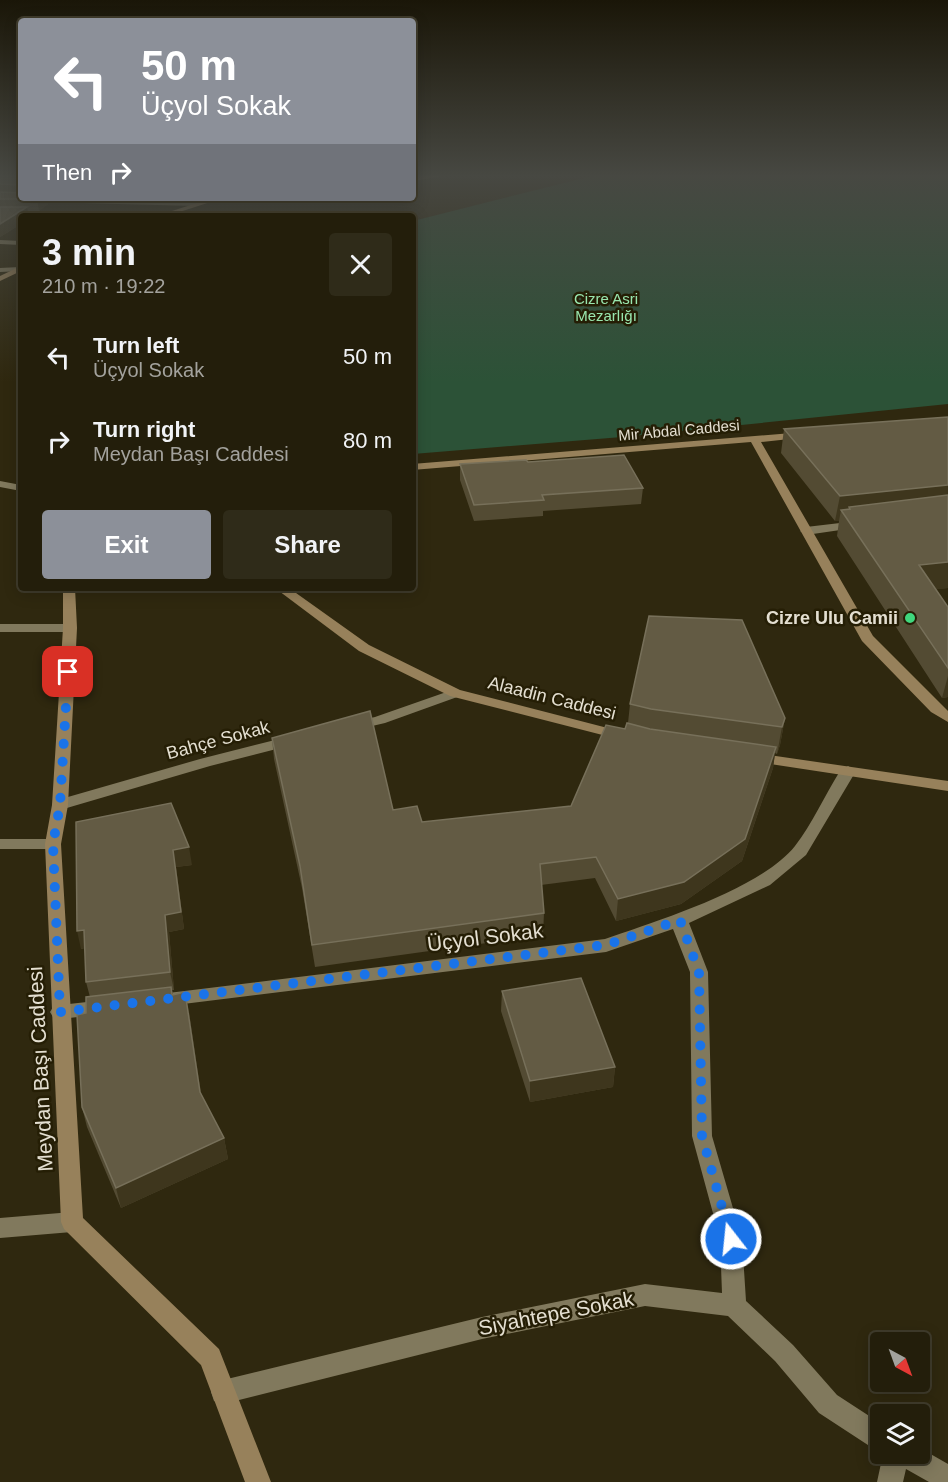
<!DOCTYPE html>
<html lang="en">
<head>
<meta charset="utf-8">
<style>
	:root { --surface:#231e0b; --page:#2f2b19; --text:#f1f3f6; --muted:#a3a29d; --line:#403c2c; --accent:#8c9099 }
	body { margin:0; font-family:Helvetica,sans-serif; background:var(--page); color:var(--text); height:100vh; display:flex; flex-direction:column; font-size:22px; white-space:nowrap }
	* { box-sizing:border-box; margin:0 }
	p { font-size:20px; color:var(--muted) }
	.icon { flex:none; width:33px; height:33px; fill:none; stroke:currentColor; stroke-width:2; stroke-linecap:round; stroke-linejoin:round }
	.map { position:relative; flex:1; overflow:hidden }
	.panel { position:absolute; left:18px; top:213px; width:398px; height:378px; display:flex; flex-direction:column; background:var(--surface); border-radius:6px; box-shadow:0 3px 15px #0003,0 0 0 2px var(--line) }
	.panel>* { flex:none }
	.banner { position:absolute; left:18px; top:18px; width:398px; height:183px; border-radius:6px; box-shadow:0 3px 15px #0003,0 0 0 2px var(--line); background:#8c9099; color:#fff; overflow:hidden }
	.needle { width:39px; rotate:139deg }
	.fabs { position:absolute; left:870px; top:1332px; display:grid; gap:12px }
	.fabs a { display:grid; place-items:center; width:60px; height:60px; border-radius:6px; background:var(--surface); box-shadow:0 3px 15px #0003,0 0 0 2px var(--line); font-size:30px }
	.pin { position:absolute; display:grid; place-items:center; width:51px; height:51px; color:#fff; margin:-26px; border-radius:12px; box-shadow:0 3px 9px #0006 }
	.me { position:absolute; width:66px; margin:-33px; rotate:344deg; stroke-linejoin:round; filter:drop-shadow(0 0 4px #0008) }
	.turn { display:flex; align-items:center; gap:21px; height:126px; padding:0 24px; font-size:27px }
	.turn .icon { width:78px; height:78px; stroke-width:2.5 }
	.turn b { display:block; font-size:42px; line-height:51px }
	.then { display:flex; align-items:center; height:57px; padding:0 24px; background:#0003; gap:12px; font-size:22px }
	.round { display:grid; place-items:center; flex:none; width:63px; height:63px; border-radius:6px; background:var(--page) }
	.overview { display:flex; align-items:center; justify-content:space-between; height:102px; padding:0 24px }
	h1 { font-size:36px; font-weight:700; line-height:45px }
	.button { display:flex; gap:12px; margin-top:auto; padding:12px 24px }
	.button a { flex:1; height:69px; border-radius:6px; background:var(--accent); color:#fff; font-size:24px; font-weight:700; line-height:69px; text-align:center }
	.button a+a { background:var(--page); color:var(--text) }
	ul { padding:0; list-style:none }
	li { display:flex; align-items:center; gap:18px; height:84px; padding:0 24px }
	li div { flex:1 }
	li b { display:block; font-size:22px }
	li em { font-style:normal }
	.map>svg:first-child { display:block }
</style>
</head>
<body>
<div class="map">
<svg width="948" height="1482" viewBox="0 0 948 1482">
	<rect width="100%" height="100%" fill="#2f280f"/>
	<polygon fill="#2c5237" points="596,175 948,175 948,404 622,437 413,454 413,221"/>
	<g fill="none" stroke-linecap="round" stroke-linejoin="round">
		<g fill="#81795d" fill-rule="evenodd">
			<polygon points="0,197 197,202 200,204 197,206 0,201"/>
			<polygon points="0,212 77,214 81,216 0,216"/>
			<polygon points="0,240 21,241 21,245 0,244"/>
			<polygon points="20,267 21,271 0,272 0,268"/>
			<polygon points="0,481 21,485 21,491 0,487"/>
			<polygon points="857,521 863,525 861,527 806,535 800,531 806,527"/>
			<polygon points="0,624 70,624 77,628 70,632 0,632"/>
			<polygon points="455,689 462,693 460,696 385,723 355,730 348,726 350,723 375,717"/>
			<polygon points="291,736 298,741 296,744 210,766 60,810 52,805 54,801 200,759"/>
			<path d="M848,766l8,5 -50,84 -36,30 -81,38 19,49 4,164 30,103 4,62 47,44 44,50 43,28v28l-9,-4 -52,-34 -44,-52 -47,-45 -83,-10 -163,33 -259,65 -9,-3 -3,-9 3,-9 9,-3 259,-63 163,-33 77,9 -2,-54 -28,-103 -2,-164 -17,-43 -67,23 -439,54 -7,-2 -2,-5 2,-5 445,-55c52,-18 156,-50 190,-93 17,-22 30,-51 45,-75z"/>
			<polygon points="0,839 53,839 59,840 61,844 59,848 53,849 0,849"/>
			<polygon points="105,1000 112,1002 115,1007 112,1012 105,1014 60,1019 53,1017 50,1012 53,1007 60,1005"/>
			<polygon points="72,1212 80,1215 83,1222 80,1229 72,1232 0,1238 0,1218"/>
			<polygon points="920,1448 948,1464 948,1482 929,1482 906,1469 903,1482 877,1482 883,1454 920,1454"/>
		</g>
		<g fill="#97815b" fill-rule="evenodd">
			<polygon points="431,175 450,175 412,181 412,177"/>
			<polygon points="213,198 223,198 167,216 156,216"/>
			<polygon points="21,266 21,271 0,281 0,276"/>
			<polygon points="804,432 809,435 808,437 761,442 873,636 948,711 948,722 931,712 862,641 751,442 412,470 412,464"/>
			<polygon points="63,588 75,588 77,628 68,805 61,844 83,1218 219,1349 271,1482 245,1482 201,1365 64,1229 61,1222 45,844 52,805 63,628"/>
			<polygon points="275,588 289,588 369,645 460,690 627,733 629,736 622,740 450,696 359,651"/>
			<polygon points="755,753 948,781 948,791 750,761 747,758"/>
		</g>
	</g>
	<g fill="#534b33">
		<polygon points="0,175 21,175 21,198 46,198 48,204 39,211 28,211 29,216 21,216 21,224 0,237"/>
		<polygon points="948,417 948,588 936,589 948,607 948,697 942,698 837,536 839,521 835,521 781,453 784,429"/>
		<polygon points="528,462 643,488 641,504 543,511 543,516 474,521 460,480 460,464"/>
		<polygon points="630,704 785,718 780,745 777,754 775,753 773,768 742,861 681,904 616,921 595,878 541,885 544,913 543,935 315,967 302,888 274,759 272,738 393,810 422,822 571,806 625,729 628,723"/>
		<polygon points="76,822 192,865 176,867 184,929 169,932 174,990 172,990 173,995 189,1012 201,1095 224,1138 228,1159 121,1208 87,1127 82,1107 86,1013 90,997 86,982 85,948 81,949"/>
		<polygon points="502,991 615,1067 613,1087 530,1102 501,1011"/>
	</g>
	<g fill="#3e361d">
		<polygon points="39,198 47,198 48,204 39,211 37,199"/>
		<polygon points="27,207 29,216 21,216 21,224 0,237 0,224"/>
		<polygon points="948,485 948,509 850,509 849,507 847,518 841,510 839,521 835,521 840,496"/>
		<polygon points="948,562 948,588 913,592 919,565"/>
		<polygon points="948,676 948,697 942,698"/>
		<polygon points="785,718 780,745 777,754 782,727"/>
		<polygon points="776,747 773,768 742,861 681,904 616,921 618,899"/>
		<polygon points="189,847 192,865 176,867 184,929 169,932 174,990 170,972 165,915 173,850"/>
		<polygon points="84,930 88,947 81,949 77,931"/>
		<polygon points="185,992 189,1012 204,1112 200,1092"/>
		<polygon points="615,1067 613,1087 530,1102 530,1081"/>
		<polygon points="224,1138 228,1159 121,1208 116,1188"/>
	</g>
	<g fill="#635b44" stroke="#77705a" stroke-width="1.5">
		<polygon points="0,175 21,175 21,185 0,184"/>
		<polygon points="0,192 21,193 21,198 39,198 37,199 0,199"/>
		<polygon points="0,207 27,207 0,224"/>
		<polygon points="948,417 948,485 840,496 784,429"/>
		<polygon points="624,455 643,488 542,495 544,500 474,505 460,464 526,460 528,462"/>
		<polygon points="948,495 948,562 919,565 948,607 948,668 841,510 850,509 849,507"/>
		<polygon points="649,616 742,620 785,718 782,727 651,709 630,704"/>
		<polygon points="370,711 393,810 417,806 422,822 571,806 606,725 625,729 627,723 650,729 776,747 745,839 684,882 618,899 596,857 540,864 544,913 312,945 300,866 272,738"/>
		<polygon points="171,803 189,847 173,850 181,912 165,915 170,972 86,982 84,930 77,931 76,822"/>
		<polygon points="581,978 615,1067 530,1081 502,991"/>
		<polygon points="171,987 172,995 185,992 200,1092 224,1138 116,1188 82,1107 77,1015 86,1013 86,997"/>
	</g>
	<linearGradient id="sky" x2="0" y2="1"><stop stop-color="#1a1608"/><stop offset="0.46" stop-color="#474842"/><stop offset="1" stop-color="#474842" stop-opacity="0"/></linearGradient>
	<rect width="948" height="382" fill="url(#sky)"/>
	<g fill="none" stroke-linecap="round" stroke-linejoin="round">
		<polyline stroke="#1a73e8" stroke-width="10" stroke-dasharray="0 18" points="68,672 60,805 53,844 60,1012 606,945 680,920 699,972 702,1136 731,1239"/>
	</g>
	<circle fill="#3fd77d" stroke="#251e05" stroke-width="2" cx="910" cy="618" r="6"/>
	<g text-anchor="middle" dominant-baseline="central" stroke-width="5" stroke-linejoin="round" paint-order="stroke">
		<g font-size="15" fill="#99e6ae" stroke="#251e05">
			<text x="606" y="298">Cizre Asri<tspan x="606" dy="17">Mezarlığı</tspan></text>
		</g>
		<g font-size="15" fill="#e4dfd1" stroke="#251e05">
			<text transform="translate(679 430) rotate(-5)">Mir Abdal Caddesi</text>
		</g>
		<g font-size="18" font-weight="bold" fill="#e4dfd1" stroke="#251e05" text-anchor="end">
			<text x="898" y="618">Cizre Ulu Camii</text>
		</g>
		<g font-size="18" fill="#e4dfd1" stroke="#251e05">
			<text transform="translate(552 698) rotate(14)">Alaadin Caddesi</text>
			<text transform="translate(218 740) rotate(-15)">Bahçe Sokak</text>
		</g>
		<g font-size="21" fill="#e4dfd1" stroke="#251e05">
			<text transform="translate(485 937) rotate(-7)">Üçyol Sokak</text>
			<text transform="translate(40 1069) rotate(-93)">Meydan Başı Caddesi</text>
			<text transform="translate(556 1313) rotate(-11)">Siyahtepe Sokak</text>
		</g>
	</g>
</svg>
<div class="fabs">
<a><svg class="needle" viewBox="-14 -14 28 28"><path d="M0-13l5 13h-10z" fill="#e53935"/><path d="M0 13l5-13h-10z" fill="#a3a29d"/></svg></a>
<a><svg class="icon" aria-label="layers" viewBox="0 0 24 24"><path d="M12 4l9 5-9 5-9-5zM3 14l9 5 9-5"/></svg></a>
</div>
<div class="pin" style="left:68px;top:672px;background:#d93025"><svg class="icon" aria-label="arrive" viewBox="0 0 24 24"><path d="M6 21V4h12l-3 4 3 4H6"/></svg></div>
<svg class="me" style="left:731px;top:1239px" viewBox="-20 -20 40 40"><circle r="17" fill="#1a73e8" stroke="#fff" stroke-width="3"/><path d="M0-11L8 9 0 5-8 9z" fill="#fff"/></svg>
<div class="banner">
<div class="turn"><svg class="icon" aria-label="left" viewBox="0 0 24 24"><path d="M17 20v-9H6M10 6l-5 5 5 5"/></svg><div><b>50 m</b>Üçyol Sokak</div></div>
<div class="then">Then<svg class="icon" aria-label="right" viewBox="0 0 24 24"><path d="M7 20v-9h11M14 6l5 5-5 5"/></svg></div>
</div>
<section class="panel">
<div class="overview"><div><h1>3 min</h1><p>210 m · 19:22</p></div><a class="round"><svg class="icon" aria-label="close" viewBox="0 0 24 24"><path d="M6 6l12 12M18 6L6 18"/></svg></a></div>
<ul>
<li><svg class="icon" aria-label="left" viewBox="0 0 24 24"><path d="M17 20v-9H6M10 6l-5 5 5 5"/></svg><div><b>Turn left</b><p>Üçyol Sokak</p></div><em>50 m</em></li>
<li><svg class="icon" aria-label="right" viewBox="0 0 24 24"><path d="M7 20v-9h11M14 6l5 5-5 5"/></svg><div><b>Turn right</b><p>Meydan Başı Caddesi</p></div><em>80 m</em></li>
</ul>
<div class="button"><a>Exit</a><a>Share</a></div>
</section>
</div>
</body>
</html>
